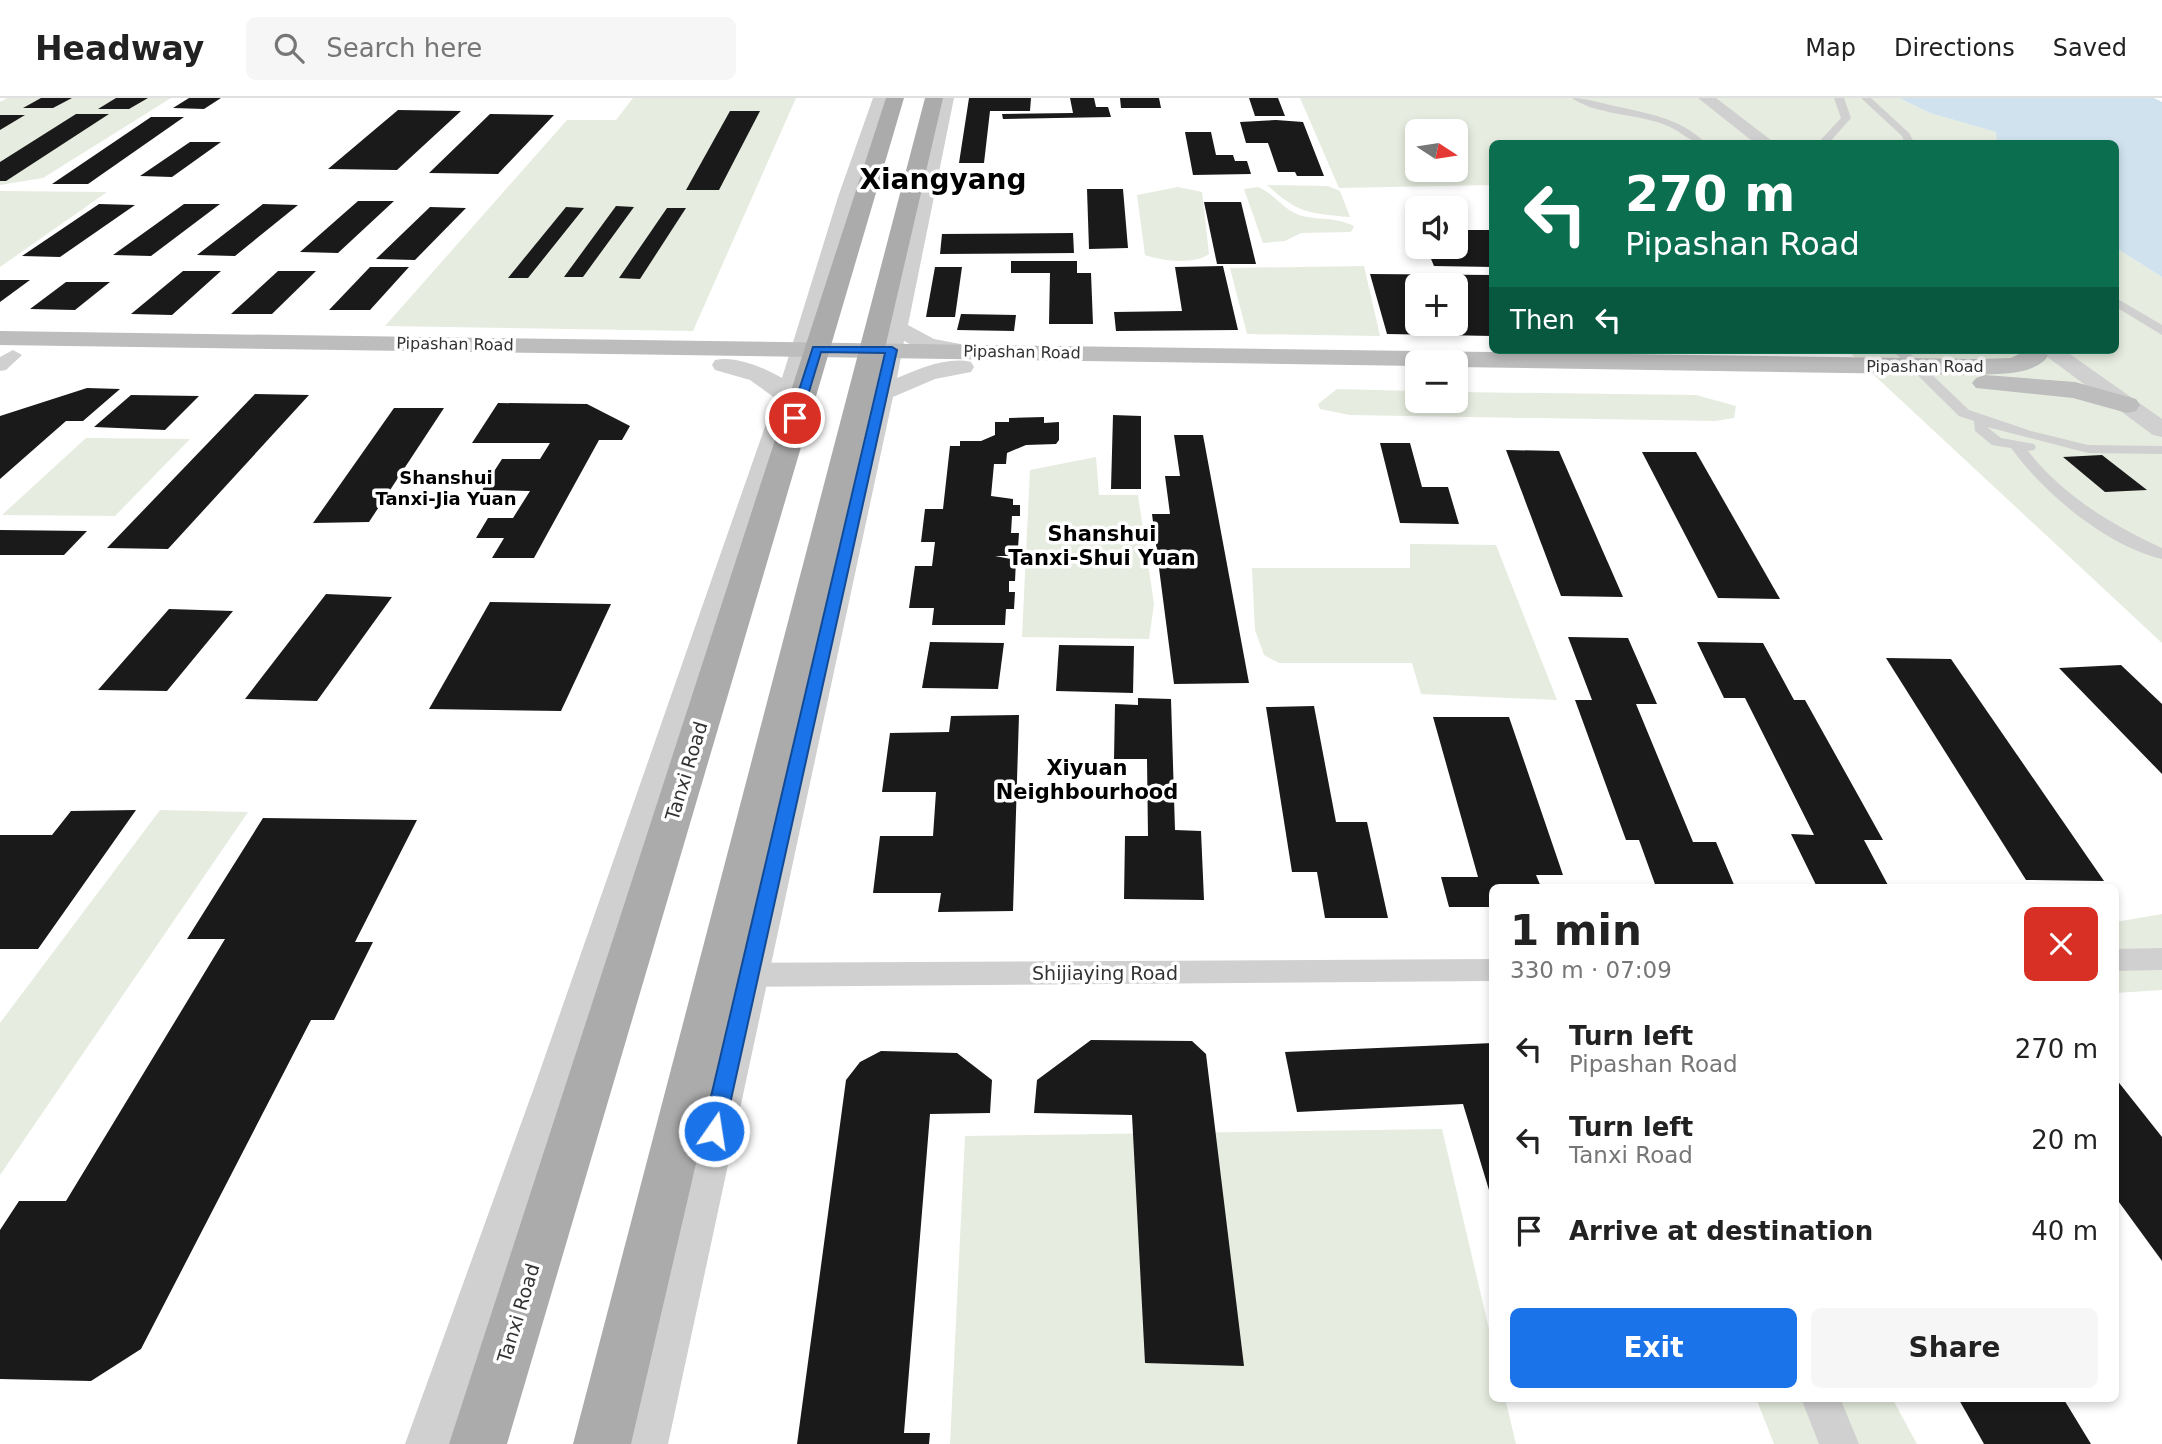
<!DOCTYPE html>
<html lang="en">
<head>
<meta charset="utf-8">
<style>
	:root { --surface:#fff; --page:#f6f6f6; --text:#222; --muted:#767676; --line:#e0e0e0; --accent:#1a73e8 }
	body { margin:0; font-family:"DejaVu Sans",sans-serif; background:var(--page); color:var(--text); height:100vh; display:flex; flex-direction:column; font-size:26px; white-space:nowrap }
	* { box-sizing:border-box; margin:0 }
	p { font-size:23px; color:var(--muted) }
	.icon { flex:none; width:38px; height:38px; fill:none; stroke:currentColor; stroke-width:2; stroke-linecap:round; stroke-linejoin:round }
	.map { position:relative; flex:1; overflow:hidden }
	.drawer { position:absolute; left:1489px; top:786px; width:630px; height:518px; display:flex; flex-direction:column; background:var(--surface); border-radius:10px; box-shadow:0 4px 10px #0003 }
	.drawer>* { flex:none }
	.banner { position:absolute; left:1489px; top:42px; width:630px; height:214px; border-radius:10px; box-shadow:0 4px 10px #0003; background:#0b6e4f; color:#fff; overflow:hidden }
	.needle { width:46px; rotate:102deg }
	.buttons { position:absolute; left:1405px; top:21px; display:grid; gap:14px }
	.buttons a { display:grid; place-items:center; width:63px; height:63px; border-radius:10px; background:var(--surface); box-shadow:0 4px 10px #0003; font-size:35px }
	.pin { position:absolute; display:grid; place-items:center; width:60px; height:60px; color:#fff; margin:-30px; border:4px solid #fff; border-radius:50%; box-shadow:0 2px 7px #0007 }
	.me { position:absolute; width:77px; margin:-38px; rotate:13deg; stroke-linejoin:round; filter:drop-shadow(0 0 5px #0008) }
	.turn { display:flex; align-items:center; gap:24px; height:147px; padding:0 21px; font-size:32px }
	.turn .icon { width:91px; height:91px; stroke-width:2.5 }
	.turn b { display:block; font-size:49px; line-height:60px }
	.then { display:flex; align-items:center; height:66px; padding:0 21px; background:#0003; gap:14px; font-size:26px }
	.round { display:grid; place-items:center; flex:none; width:74px; height:74px; border-radius:10px; background:var(--page) }
	.overview { display:flex; align-items:center; justify-content:space-between; height:119px; padding:0 21px }
	h1 { font-size:42px; font-weight:700; line-height:52px }
	.action { display:flex; gap:14px; margin-top:auto; padding:14px 21px }
	.action a { flex:1; height:80px; border-radius:10px; background:var(--accent); color:#fff; font-size:28px; font-weight:700; line-height:80px; text-align:center }
	.action a+a { background:var(--page); color:var(--text) }
	ul { padding:0; list-style:none }
	li { display:flex; align-items:center; gap:21px; height:91px; padding:0 21px }
	li div { flex:1 }
	li b { display:block; font-size:26px }
	li em { font-style:normal }
	header { display:flex; align-items:center; gap:42px; box-sizing:border-box; height:98px; padding:0 35px; background:var(--surface); border-bottom:2px solid var(--line) }
	header strong { font-size:33px }
	nav { display:flex; gap:38px; margin-inline-start:auto; font-size:24px }
	.search { width:490px; height:63px; background:var(--page); display:flex; align-items:center; gap:18px; box-sizing:border-box; padding:0 24px; border-radius:10px; color:var(--muted); font-size:26px }
	.map>svg:first-child { display:block }
</style>
</head>
<body>
<header>
<strong>Headway</strong>
<div class="search"><svg class="icon" aria-label="search" viewBox="0 0 24 24"><circle cx="10" cy="10" r="6"/><path d="M15 15l6 6"/></svg>Search here</div>
<nav><a>Map</a><a>Directions</a><a>Saved</a></nav>
</header>
<div class="map">
<svg width="2162" height="1346" viewBox="0 0 2162 1346">
	<rect width="100%" height="100%" fill="#fff"/>
	<g fill="#e6ecdf" fill-rule="evenodd">
		<polygon points="7,0 171,0 43,80 0,87 0,4"/>
		<polygon points="633,0 796,0 693,233 385,228 567,22 616,22"/>
		<path d="M1300,0h599l31,15 67,19v11l-504,1v41l-154,3zM1418,33h38v39h-38z"/>
		<path d="M1267,87l61,1 12,5 10,26c-42,-4 -51,-3 -83,-32z"/>
		<path d="M1178,89l24,5 7,62c-15,11 -47,7 -64,1l-8,-60z"/>
		<path d="M1258,89c17,7 24,22 41,28 20,6 34,1 55,11l-3,6 -50,1 -16,8 -22,2 -19,-54z"/>
		<polygon points="0,93 107,94 0,169"/>
		<polygon points="2116,150 2162,179 2162,545 1847,252 2116,252"/>
		<polygon points="1364,168 1380,238 1247,236 1230,170"/>
		<polygon points="1337,291 1417,293 1418,303 1456,303 1456,294 1696,297 1736,308 1734,320 1715,323 1350,317 1320,311 1318,306"/>
		<polygon points="86,340 190,341 115,418 2,417"/>
		<polygon points="1096,359 1099,397 1138,397 1154,506 1149,541 1022,539 1030,372"/>
		<polygon points="1410,446 1496,447 1557,602 1421,596 1412,565 1279,565 1264,557 1255,532 1252,470 1410,470"/>
		<polygon points="160,712 248,714 0,1077 0,925"/>
		<polygon points="2162,816 2162,892 2116,895 2116,824"/>
		<polygon points="1442,1031 1493,1248 1493,1300 1505,1300 1516,1346 950,1346 965,1038"/>
		<polygon points="1756,1300 1892,1300 1917,1346 1774,1346"/>
	</g>
	<polygon fill="#cfe2ee" points="1899,0 2154,0 2162,4 2162,179 2116,150 2116,46 1997,45 1996,34 1930,15"/>
	<g fill="#1a1a1a" fill-rule="evenodd">
		<polygon points="41,0 72,0 53,10 23,10"/>
		<polygon points="116,0 148,0 129,11 98,11"/>
		<polygon points="189,0 221,0 204,11 173,10"/>
		<polygon points="969,0 1031,0 1030,13 990,13 984,65 959,65"/>
		<polygon points="1070,0 1094,0 1096,9 1108,9 1111,19 1003,21 1002,16 1073,15"/>
		<polygon points="1120,0 1159,0 1161,10 1121,10"/>
		<polygon points="1249,0 1278,0 1285,18 1255,18"/>
		<polygon points="398,12 461,13 397,72 328,71"/>
		<polygon points="730,13 760,13 719,92 686,92"/>
		<polygon points="76,16 109,16 6,83 0,83 0,64"/>
		<polygon points="490,16 554,17 498,76 429,75"/>
		<polygon points="0,17 25,17 0,32"/>
		<polygon points="151,19 184,19 88,86 52,86"/>
		<polygon points="1276,22 1303,24 1324,78 1297,78 1295,74 1278,74 1268,45 1246,45 1240,24"/>
		<polygon points="1185,34 1211,34 1216,57 1233,57 1235,63 1247,63 1251,76 1193,77"/>
		<polygon points="190,44 221,44 172,79 140,78"/>
		<polygon points="1087,91 1123,91 1128,150 1089,151"/>
		<polygon points="358,103 394,103 338,155 300,154"/>
		<polygon points="1204,104 1241,104 1256,166 1217,166"/>
		<polygon points="99,106 135,107 60,159 22,158"/>
		<polygon points="184,106 220,106 151,158 113,157"/>
		<polygon points="263,106 298,107 235,158 197,157"/>
		<polygon points="616,108 634,109 583,179 564,179"/>
		<polygon points="430,109 466,110 415,162 376,161"/>
		<polygon points="566,109 584,110 528,180 508,180"/>
		<polygon points="667,110 686,110 640,181 619,180"/>
		<polygon points="1456,132 1493,132 1493,169 1434,168 1426,149 1456,149"/>
		<polygon points="1073,135 1074,155 940,156 942,136"/>
		<polygon points="1011,163 1077,163 1077,175 1091,175 1093,226 1049,226 1050,175 1011,175"/>
		<polygon points="1223,168 1238,232 1116,233 1114,214 1182,213 1175,169"/>
		<polygon points="370,169 409,169 370,212 329,212"/>
		<polygon points="935,169 962,169 955,219 926,219"/>
		<polygon points="183,173 221,173 172,217 131,216"/>
		<polygon points="278,173 316,173 272,216 231,216"/>
		<path d="M1370,176l123,1v61l-106,-2zM1418,187h38v39h-38z"/>
		<polygon points="0,182 30,182 0,204"/>
		<polygon points="66,184 110,184 75,212 30,211"/>
		<polygon points="961,216 1016,217 1014,233 957,232"/>
		<polygon points="87,290 120,291 83,323 66,323 0,381 0,318"/>
		<polygon points="255,296 309,297 168,451 107,450"/>
		<polygon points="131,297 199,298 165,332 94,329"/>
		<polygon points="498,305 587,306 630,328 622,342 599,342 534,460 492,460 504,440 476,440 488,420 513,420 530,393 482,392 502,361 540,361 550,345 472,345"/>
		<polygon points="394,310 444,310 369,424 313,425"/>
		<polygon points="1113,317 1141,318 1141,391 1111,391"/>
		<polygon points="1044,319 1044,325 1059,324 1059,342 1056,346 1026,347 1007,355 1006,366 994,366 991,398 1013,401 1013,407 1020,407 1020,418 1012,418 1011,435 1019,435 1018,450 1009,450 1008,458 995,458 1016,462 1015,483 1009,483 1009,494 1015,494 1014,511 1006,511 1005,527 932,527 934,510 909,510 915,468 932,468 935,444 921,444 925,411 943,411 950,348 960,348 960,343 981,343 995,337 995,324 1009,324 1009,320"/>
		<polygon points="1174,337 1203,337 1249,585 1174,586 1152,416 1170,416 1165,378 1180,378"/>
		<polygon points="1380,345 1410,345 1422,389 1448,389 1459,426 1400,425"/>
		<polygon points="1506,352 1559,353 1623,499 1561,498"/>
		<polygon points="1642,354 1696,354 1780,501 1718,500"/>
		<polygon points="2102,357 2147,392 2105,394 2063,359"/>
		<polygon points="0,432 87,433 64,457 0,457"/>
		<polygon points="326,496 392,499 317,603 245,601"/>
		<polygon points="490,504 611,506 561,613 429,611"/>
		<polygon points="169,511 233,513 167,593 98,592"/>
		<polygon points="1568,539 1628,540 1657,606 1636,606 1693,744 1716,744 1735,789 1656,789 1639,742 1626,742 1575,602 1592,602"/>
		<polygon points="930,544 1004,545 998,591 922,590"/>
		<polygon points="1697,544 1763,545 1794,602 1805,602 1883,742 1864,742 1889,789 1817,789 1791,736 1814,737 1745,600 1724,600"/>
		<polygon points="1059,547 1134,548 1133,595 1056,593"/>
		<polygon points="1886,560 1951,561 2104,783 2026,782"/>
		<polygon points="2121,567 2162,606 2162,676 2059,570"/>
		<polygon points="1138,600 1171,601 1175,732 1201,733 1204,802 1124,801 1125,738 1148,738 1147,661 1114,661 1115,606 1138,607"/>
		<polygon points="1314,608 1336,724 1367,724 1388,820 1325,820 1317,774 1292,774 1266,609"/>
		<polygon points="1019,617 1013,813 938,814 941,795 873,795 880,738 933,738 936,694 882,694 890,635 949,634 951,618"/>
		<polygon points="1433,619 1509,619 1563,777 1536,777 1541,789 1493,789 1493,809 1449,809 1441,779 1478,779"/>
		<polygon points="136,712 38,851 0,851 0,737 52,737 71,713"/>
		<polygon points="263,720 417,722 355,844 373,844 334,922 311,922 141,1251 91,1283 0,1281 0,1132 19,1103 66,1103 225,841 187,841"/>
		<polygon points="1091,942 1192,943 1206,956 1244,1268 1145,1265 1132,1017 1034,1015 1037,982"/>
		<polygon points="1493,945 1492,1102 1463,1006 1297,1014 1285,954"/>
		<polygon points="881,953 957,955 992,982 990,1015 930,1016 904,1335 930,1335 929,1346 797,1346 846,982 860,964"/>
		<polygon points="2116,981 2162,1039 2162,1163 2116,1100"/>
		<polygon points="1958,1300 2063,1300 2091,1346 1984,1346"/>
	</g>
	<g fill="none" stroke-linecap="round" stroke-linejoin="round">
		<g fill="#d0d0d0" fill-rule="evenodd">
			<path d="M1572,0c14,0 25,4 38,7 35,8 70,12 97,39 -16,0 -25,-12 -39,-18 -30,-13 -70,-10 -96,-28z"/>
			<polygon points="1834,0 1844,0 1851,20 1828,46 1817,46 1841,20"/>
			<polygon points="1861,0 1871,0 1909,35 1915,46 1905,46 1902,38"/>
			<polygon points="2116,200 2162,227 2162,237 2116,209"/>
			<path d="M1892,252h14l63,60 62,21 57,14 74,1v8l-74,-1 -101,-26 14,11 33,6 2,3 -2,3 -6,1c36,45 82,73 134,97v11c-57,-14 -117,-65 -151,-111l-19,-3 -17,-14 -1,-10 -15,-5z"/>
		</g>
		<g fill="#d0d0d0" fill-rule="evenodd">
			<polygon points="13,252 22,257 6,272 0,273 0,259"/>
			<polygon points="2162,850 2162,872 2116,873 2116,851"/>
			<polygon points="1493,861 1493,883 733,889 722,885 718,877 722,869 733,865"/>
			<polygon points="1801,1300 1840,1300 1859,1346 1819,1346"/>
		</g>
		<g fill="#d0d0d0" fill-rule="evenodd">
			<path d="M873,0h16l-33,99 -35,131 -22,69 -222,688 -122,359h-50l130,-359 240,-687 -25,-18 -35,-10 -3,-5 3,-5c20,-5 50,8 67,18l56,-181z"/>
			<path d="M938,0h16l-46,227 26,14 37,7 3,5 -3,5c-21,5 -48,-5 -67,-15l-7,37c21,-9 51,-22 74,-16l3,5 -3,5 -36,7 -42,18 -225,1047h-50l252,-1051z"/>
			<polygon points="1698,0 1716,0 1776,46 1756,46"/>
			<polygon points="2038,252 2064,252 2162,321 2162,339 2153,337"/>
		</g>
		<g fill="#bdbdbd" fill-rule="evenodd">
			<path d="M0,233l1977,28 34,-1 10,-5 -1,-3h24l4,6c-14,20 -49,17 -71,19l-521,-8v-5h-38v4l-1418,-21z"/>
			<polygon points="1985,277 2075,284 2136,301 2140,307 2136,313 2127,315 2073,300 1976,290 1972,285 1976,280"/>
		</g>
		<g fill="#ababab" fill-rule="evenodd">
			<polygon points="886,0 904,0 507,1346 449,1346"/>
			<polygon points="925,0 943,0 631,1346 573,1346"/>
		</g>
	</g>
	<polygon fill="#1a73e8" stroke="#114b97" stroke-width="2" points="813,249 892,249 897,252 724,1033 721,1039 714,1042 706,1039 703,1033 885,255 821,254 801,320 791,323 790,320"/>
	<g text-anchor="middle" dominant-baseline="central" stroke-width="7" stroke-linejoin="round" paint-order="stroke">
		<g font-size="16" fill="#333" stroke="#fff">
			<text transform="translate(455 246) rotate(1)">Pipashan Road</text>
			<text transform="translate(1022 254) rotate(1)">Pipashan Road</text>
			<text x="1925" y="268">Pipashan Road</text>
		</g>
		<g font-size="18" font-weight="bold" fill="#000" stroke="#fff">
			<text x="446" y="379">Shanshui<tspan x="446" dy="21">Tanxi-Jia Yuan</tspan></text>
		</g>
		<g font-size="19" fill="#333" stroke="#fff">
			<text transform="translate(686 673) rotate(-73)">Tanxi Road</text>
			<text x="1105" y="875">Shijiaying Road</text>
			<text transform="translate(518 1215) rotate(-73)">Tanxi Road</text>
		</g>
		<g font-size="21" font-weight="bold" fill="#000" stroke="#fff">
			<text x="1102" y="436">Shanshui<tspan x="1102" dy="24">Tanxi-Shui Yuan</tspan></text>
			<text x="1087" y="670">Xiyuan<tspan x="1087" dy="24">Neighbourhood</tspan></text>
		</g>
		<g font-size="28" font-weight="bold" fill="#000" stroke="#fff">
			<text x="943" y="81">Xiangyang</text>
		</g>
	</g>
</svg>
<div class="buttons">
<a><svg class="needle" viewBox="-14 -14 28 28"><path d="M0-13l5 13h-10z" fill="#e53935"/><path d="M0 13l5-13h-10z" fill="#767676"/></svg></a>
<a><svg class="icon" aria-label="sound" viewBox="0 0 24 24"><path d="M4 9h4l5-4v14l-5-4H4zM17 9q2 3 0 6"/></svg></a>
<a>+</a>
<a>−</a>
</div>
<div class="pin" style="left:795px;top:320px;background:#d93025"><svg class="icon" aria-label="arrive" viewBox="0 0 24 24"><path d="M6 21V4h12l-3 4 3 4H6"/></svg></div>
<svg class="me" style="left:714px;top:1033px" viewBox="-20 -20 40 40"><circle r="17" fill="#1a73e8" stroke="#fff" stroke-width="3"/><path d="M0-11L8 9 0 5-8 9z" fill="#fff"/></svg>
<div class="banner">
<div class="turn"><svg class="icon" aria-label="left" viewBox="0 0 24 24"><path d="M17 20v-9H6M10 6l-5 5 5 5"/></svg><div><b>270 m</b>Pipashan Road</div></div>
<div class="then">Then<svg class="icon" aria-label="left" viewBox="0 0 24 24"><path d="M17 20v-9H6M10 6l-5 5 5 5"/></svg></div>
</div>
<section class="drawer">
<div class="overview"><div><h1>1 min</h1><p>330 m · 07:09</p></div><a class="round" style="background:#d93025;color:#fff"><svg class="icon" aria-label="close" viewBox="0 0 24 24"><path d="M6 6l12 12M18 6L6 18"/></svg></a></div>
<ul>
<li><svg class="icon" aria-label="left" viewBox="0 0 24 24"><path d="M17 20v-9H6M10 6l-5 5 5 5"/></svg><div><b>Turn left</b><p>Pipashan Road</p></div><em>270 m</em></li>
<li><svg class="icon" aria-label="left" viewBox="0 0 24 24"><path d="M17 20v-9H6M10 6l-5 5 5 5"/></svg><div><b>Turn left</b><p>Tanxi Road</p></div><em>20 m</em></li>
<li><svg class="icon" aria-label="arrive" viewBox="0 0 24 24"><path d="M6 21V4h12l-3 4 3 4H6"/></svg><div><b>Arrive at destination</b></div><em>40 m</em></li>
</ul>
<div class="action"><a>Exit</a><a>Share</a></div>
</section>
</div>
</body>
</html>
